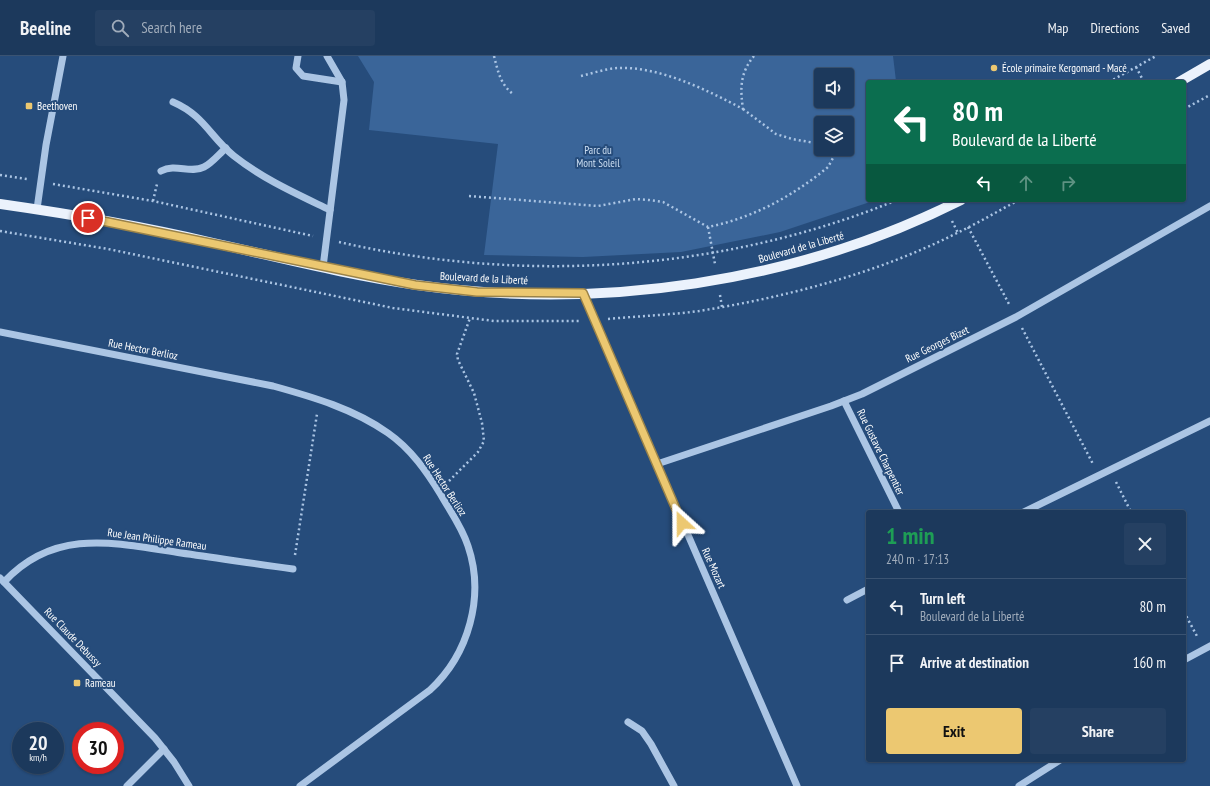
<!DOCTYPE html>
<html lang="en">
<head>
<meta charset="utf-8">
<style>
	:root { --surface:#1c395c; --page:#254062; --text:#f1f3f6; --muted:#a0acbb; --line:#3a5372; --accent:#ecc871 }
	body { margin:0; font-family:"PT Sans Narrow",sans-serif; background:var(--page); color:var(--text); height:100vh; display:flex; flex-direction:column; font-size:15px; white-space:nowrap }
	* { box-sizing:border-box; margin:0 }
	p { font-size:13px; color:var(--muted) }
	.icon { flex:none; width:22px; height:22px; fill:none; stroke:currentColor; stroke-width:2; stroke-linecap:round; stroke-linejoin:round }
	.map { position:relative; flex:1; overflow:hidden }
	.panel { position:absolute; left:866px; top:454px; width:320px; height:252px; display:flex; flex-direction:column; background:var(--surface); border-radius:4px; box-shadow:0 1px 3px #0004,0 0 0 1px var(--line) }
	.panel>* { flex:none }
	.hud { position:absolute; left:866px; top:24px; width:320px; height:122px; border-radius:4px; box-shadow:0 1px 3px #0004,0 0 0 1px var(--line); background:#0b6e4f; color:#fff; overflow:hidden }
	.tools { position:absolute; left:814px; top:12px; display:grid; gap:8px }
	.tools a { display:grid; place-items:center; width:40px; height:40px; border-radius:4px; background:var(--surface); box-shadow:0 1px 3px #0004,0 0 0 1px var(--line); font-size:20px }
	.speed { position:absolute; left:12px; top:666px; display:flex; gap:8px; font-size:20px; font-weight:700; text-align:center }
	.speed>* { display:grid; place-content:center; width:52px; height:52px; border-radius:50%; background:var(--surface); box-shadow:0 1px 3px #0004,0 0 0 1px var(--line); line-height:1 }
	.speed small { font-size:10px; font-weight:400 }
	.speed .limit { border:6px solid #d22; background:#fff; color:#111 }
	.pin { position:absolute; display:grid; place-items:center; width:34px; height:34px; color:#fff; margin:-17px; border:2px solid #fff; border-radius:50%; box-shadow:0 1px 4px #0007 }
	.me { position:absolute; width:44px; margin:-22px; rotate:336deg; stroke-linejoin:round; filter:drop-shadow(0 0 3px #0008) }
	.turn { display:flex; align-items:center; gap:14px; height:84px; padding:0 20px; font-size:18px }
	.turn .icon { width:52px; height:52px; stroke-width:2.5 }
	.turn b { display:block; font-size:28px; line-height:34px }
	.lanes { display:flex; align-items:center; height:38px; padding:0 20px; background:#0003; justify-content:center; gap:20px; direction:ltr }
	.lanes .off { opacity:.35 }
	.round { display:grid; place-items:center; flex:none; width:42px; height:42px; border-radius:4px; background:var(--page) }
	.summary { display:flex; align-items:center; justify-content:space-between; height:68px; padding:0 20px }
	h1 { font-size:24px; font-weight:800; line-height:30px; color:#1e9e55 }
	.button { display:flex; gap:8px; margin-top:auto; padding:8px 20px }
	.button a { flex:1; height:46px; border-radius:4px; background:var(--accent); color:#111; font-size:16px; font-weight:800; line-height:46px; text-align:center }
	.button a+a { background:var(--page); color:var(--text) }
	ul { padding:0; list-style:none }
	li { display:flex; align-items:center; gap:12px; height:56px; padding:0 20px; border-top:1px solid var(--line) }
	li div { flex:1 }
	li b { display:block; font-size:15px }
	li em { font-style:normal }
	header { display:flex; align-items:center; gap:24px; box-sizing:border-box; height:56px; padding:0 20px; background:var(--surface); border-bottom:1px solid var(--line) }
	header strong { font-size:19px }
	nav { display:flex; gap:22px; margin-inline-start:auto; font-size:14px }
	.search { width:280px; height:36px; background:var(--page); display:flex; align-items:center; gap:10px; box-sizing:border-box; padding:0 14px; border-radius:4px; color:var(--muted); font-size:15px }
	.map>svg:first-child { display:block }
</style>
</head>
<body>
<header>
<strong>Beeline</strong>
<div class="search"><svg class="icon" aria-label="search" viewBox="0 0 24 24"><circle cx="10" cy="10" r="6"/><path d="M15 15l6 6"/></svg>Search here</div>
<nav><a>Map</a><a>Directions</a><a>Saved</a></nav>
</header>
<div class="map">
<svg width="1210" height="730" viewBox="0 0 1210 730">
	<rect width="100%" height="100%" fill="#264c7b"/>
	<path fill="#3a6599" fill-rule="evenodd" d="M358,0h535l3,25 -28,1v118h8l-96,32 -99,20 -98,5 -99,-2 14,-111 -129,-14 5,-48zM821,19h26v26h-26zM821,67h26v26h-26z"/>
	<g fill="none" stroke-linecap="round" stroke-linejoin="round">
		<g stroke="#abc5e4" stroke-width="2.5" stroke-dasharray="2 3" stroke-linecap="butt">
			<path d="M494,0c4,15 6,28 19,38"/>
			<polyline points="1136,11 1144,26"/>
			<path d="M581,20c12,-3 24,-7 36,-8 42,-2 90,22 126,41 -3,-21 -3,-36 11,-53"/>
			<polyline points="1109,26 1156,0"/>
			<polyline points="743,53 776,78 792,83 821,88"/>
			<polyline points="1184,53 1210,39"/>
			<polyline points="0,119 27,123"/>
			<polyline points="53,128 153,145 313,180"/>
			<path d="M469,140l129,10 38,-7 13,1 14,2 45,25c45,-9 85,-31 120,-60l5,-9 -1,-9"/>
			<polyline points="153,145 157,128"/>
			<polyline points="952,165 958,177"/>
			<polyline points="708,171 715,208"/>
			<polyline points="968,171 1009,248"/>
			<polyline points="0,175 108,193 393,252 494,265 579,265"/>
			<path d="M339,186c184,42 383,30 558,-42"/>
			<polyline points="720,239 722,251"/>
			<path d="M608,263c31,-3 61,-4 91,-8 88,-14 179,-38 258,-78 21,-10 41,-22 62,-33"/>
			<polyline points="1022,272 1093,408"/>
			<polyline points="449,425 478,396 484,385 482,367 474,337 458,304 457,298 470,262"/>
			<polyline points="1116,426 1131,456"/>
			<polyline points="295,499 317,358"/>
			<polyline points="1184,556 1198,582"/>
		</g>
		<g stroke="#abc5e4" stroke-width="7">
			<polyline points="298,0 296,12 303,20 342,26"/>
			<path d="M173,46c32,14 37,35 61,54 29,23 63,38 96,54"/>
			<path d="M161,115c15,-8 29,3 43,-4 8,-4 15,-13 22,-19"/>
			<polyline points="37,153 46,89 63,0"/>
			<polyline points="323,211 344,44 342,26 327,0"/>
			<polyline points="583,237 797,730"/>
			<path d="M0,276l273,54c40,11 81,23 115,47 23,16 39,39 53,62 9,16 21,32 27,51 17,50 1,108 -38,144l-130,96"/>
			<polyline points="844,345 899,456"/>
			<polyline points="657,408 831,350 862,338 1016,261 1210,150"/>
			<polyline points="1024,456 1210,365"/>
			<polyline points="0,522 155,682 174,706 189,730"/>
			<path d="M4,526c51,-55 112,-39 177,-29 37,5 74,11 112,16"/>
			<polyline points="847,544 868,533"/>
			<polyline points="1184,604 1210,590"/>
			<polyline points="628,666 642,675 651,688 674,730"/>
			<polyline points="127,730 164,693"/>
			<polyline points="1019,730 1060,704"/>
		</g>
		<g stroke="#ebf2fc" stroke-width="10">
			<polyline points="1179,26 1210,8"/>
			<path d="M0,148c70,10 140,22 209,38 69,15 138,33 208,43 183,26 379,-2 544,-85"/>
		</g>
	</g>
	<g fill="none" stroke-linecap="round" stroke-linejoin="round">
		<defs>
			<polyline id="route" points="88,162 415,229 477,236 583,237 682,467"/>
		</defs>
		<use href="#route" stroke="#998249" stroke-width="10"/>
		<use href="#route" stroke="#ecc871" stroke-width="7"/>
	</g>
	<g fill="#ecc871" stroke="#264c7b" stroke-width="1.5">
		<circle cx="994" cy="12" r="4"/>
		<rect x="25" y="46" width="8" height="8" rx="2"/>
		<rect x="73" y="623" width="8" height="8" rx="2"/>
	</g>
	<g text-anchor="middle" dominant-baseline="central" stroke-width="4" stroke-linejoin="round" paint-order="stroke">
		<g font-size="11" fill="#fff" stroke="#264c7b" text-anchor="start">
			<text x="1002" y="12">École primaire Kergomard - Macé</text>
			<text x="37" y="50">Beethoven</text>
			<text x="85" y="627">Rameau</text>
		</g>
		<g font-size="11" fill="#cddff3" stroke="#264c7b">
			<text x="598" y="94">Parc du<tspan x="598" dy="13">Mont Soleil</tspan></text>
		</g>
		<g font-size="11" fill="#fff" stroke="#264c7b">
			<text transform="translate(801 191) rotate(-16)">Boulevard de la Liberté</text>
			<text transform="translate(484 222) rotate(3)">Boulevard de la Liberté</text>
			<text transform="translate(937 288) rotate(-26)">Rue Georges Bizet</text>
			<text transform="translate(143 293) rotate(11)">Rue Hector Berlioz</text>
			<text transform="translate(881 396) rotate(64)">Rue Gustave Charpentier</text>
			<text transform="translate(445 429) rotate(57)">Rue Hector Berlioz</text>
			<text transform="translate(157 483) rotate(8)">Rue Jean Philippe Rameau</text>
			<text transform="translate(714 512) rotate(66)">Rue Mozart</text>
			<text transform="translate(73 581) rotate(46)">Rue Claude Debussy</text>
		</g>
	</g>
</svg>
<div class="tools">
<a><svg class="icon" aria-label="sound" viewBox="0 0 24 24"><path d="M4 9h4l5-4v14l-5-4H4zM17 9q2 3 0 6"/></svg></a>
<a><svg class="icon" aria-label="layers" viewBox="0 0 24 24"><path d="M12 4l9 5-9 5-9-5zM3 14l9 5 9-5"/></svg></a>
</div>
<div class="speed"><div>20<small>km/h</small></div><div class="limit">30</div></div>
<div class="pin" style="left:88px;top:162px;background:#d93025"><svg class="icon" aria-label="arrive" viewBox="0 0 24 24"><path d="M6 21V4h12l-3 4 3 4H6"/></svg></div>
<svg class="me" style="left:682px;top:467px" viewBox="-20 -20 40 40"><path d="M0-17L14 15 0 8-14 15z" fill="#ecc871" stroke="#fff" stroke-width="4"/></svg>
<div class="hud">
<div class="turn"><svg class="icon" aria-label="left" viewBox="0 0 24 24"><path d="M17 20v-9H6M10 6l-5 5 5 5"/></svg><div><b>80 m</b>Boulevard de la Liberté</div></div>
<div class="lanes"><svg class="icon" aria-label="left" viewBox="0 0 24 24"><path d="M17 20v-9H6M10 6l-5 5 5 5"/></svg><svg class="icon off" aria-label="ahead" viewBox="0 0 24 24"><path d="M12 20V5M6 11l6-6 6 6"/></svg><svg class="icon off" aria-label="right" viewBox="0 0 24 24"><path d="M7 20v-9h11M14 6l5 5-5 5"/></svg></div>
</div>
<section class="panel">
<div class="summary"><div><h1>1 min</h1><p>240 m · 17:13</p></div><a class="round"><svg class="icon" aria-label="close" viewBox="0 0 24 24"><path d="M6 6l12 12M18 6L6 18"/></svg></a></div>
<ul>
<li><svg class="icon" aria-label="left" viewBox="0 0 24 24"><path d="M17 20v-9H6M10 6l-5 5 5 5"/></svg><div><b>Turn left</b><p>Boulevard de la Liberté</p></div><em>80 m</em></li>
<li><svg class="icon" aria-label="arrive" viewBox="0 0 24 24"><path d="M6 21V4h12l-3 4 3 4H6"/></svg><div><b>Arrive at destination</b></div><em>160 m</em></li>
</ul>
<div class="button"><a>Exit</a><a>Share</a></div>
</section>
</div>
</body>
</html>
